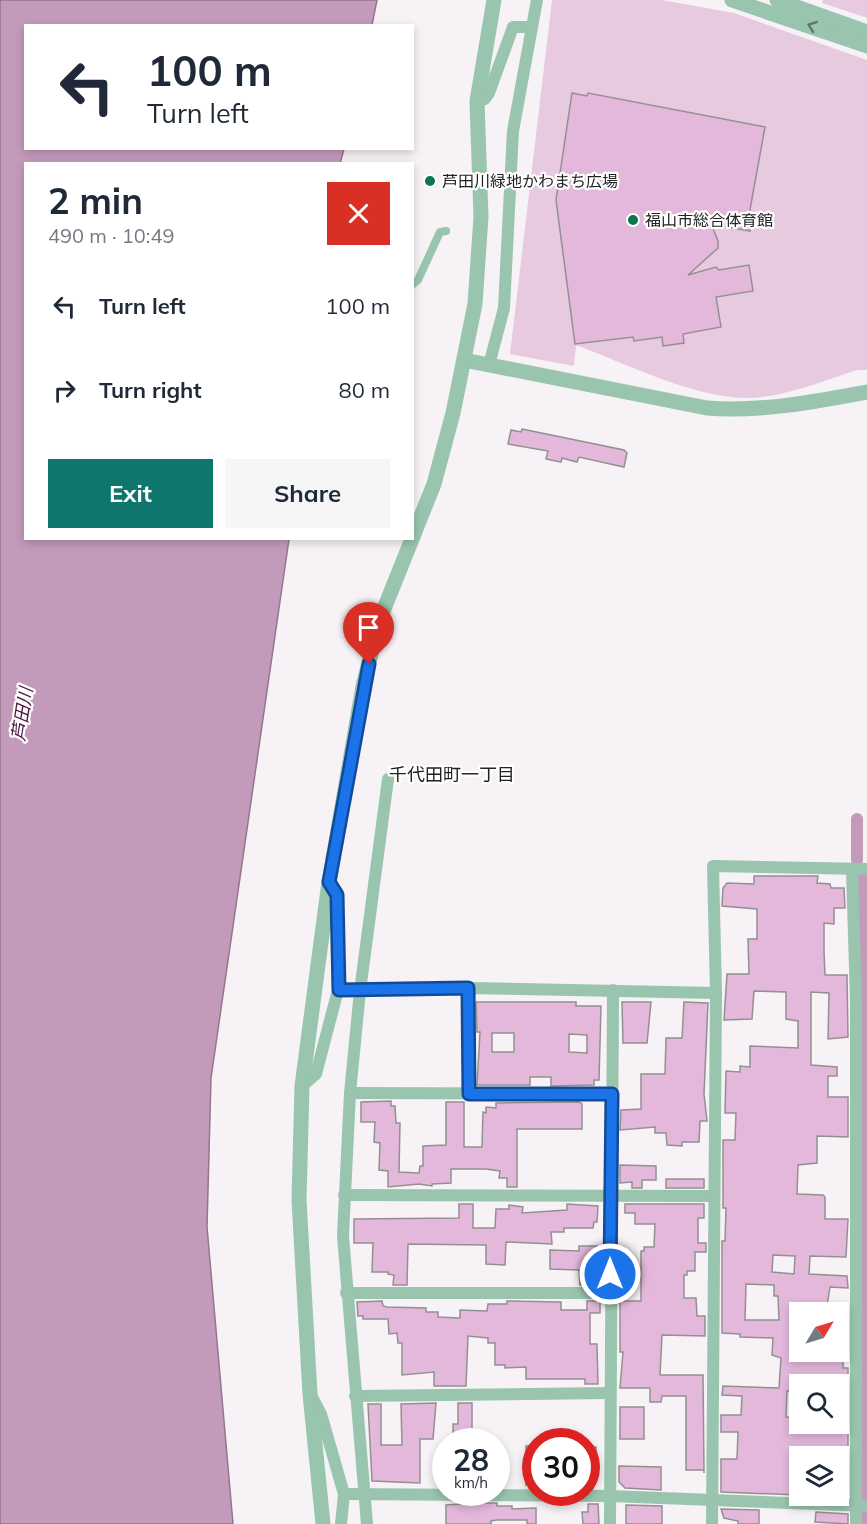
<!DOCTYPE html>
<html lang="en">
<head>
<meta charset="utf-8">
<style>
	:root { --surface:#fff; --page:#f6f6f7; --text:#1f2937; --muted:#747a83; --accent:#0f766e }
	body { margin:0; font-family:Mulish,"Noto Sans JP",sans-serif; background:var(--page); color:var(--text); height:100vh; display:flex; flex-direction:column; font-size:22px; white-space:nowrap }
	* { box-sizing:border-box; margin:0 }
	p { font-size:20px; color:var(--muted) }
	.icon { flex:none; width:33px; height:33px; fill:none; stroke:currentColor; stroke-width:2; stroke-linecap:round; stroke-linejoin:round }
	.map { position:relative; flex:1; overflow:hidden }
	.panel { position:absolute; left:24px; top:162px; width:390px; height:378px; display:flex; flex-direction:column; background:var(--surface); border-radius:0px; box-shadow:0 3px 9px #0003 }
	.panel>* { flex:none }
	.guide { position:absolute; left:24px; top:24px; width:390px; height:126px; border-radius:0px; box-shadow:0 3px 9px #0003; background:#fff; color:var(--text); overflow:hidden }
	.needle { width:39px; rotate:52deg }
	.tools { position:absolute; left:789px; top:1302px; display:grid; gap:12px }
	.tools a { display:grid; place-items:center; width:60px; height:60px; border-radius:0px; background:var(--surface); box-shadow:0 3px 9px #0003; font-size:30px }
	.speed { position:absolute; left:432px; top:1428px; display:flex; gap:12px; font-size:30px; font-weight:700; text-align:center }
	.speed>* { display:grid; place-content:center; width:78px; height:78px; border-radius:50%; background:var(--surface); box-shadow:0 3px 9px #0003; line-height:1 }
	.speed small { font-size:15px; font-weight:400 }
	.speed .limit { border:9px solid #d22; background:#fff; color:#111 }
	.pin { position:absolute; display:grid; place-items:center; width:51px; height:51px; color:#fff; margin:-62px -26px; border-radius:50% 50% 50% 0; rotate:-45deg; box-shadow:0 0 6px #0007 }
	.pin .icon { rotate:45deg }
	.me { position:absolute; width:66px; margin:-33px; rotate:0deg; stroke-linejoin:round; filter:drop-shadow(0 0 4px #0008) }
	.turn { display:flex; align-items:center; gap:21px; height:126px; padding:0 24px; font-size:27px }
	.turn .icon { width:78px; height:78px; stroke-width:2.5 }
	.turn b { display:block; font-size:42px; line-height:51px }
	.round { display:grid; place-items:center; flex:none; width:63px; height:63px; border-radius:0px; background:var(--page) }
	.head { display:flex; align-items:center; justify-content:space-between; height:102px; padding:0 24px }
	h1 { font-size:36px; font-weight:700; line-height:45px }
	.cta { display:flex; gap:12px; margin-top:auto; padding:12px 24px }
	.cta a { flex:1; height:69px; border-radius:0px; background:var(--accent); color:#fff; font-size:24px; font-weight:700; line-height:69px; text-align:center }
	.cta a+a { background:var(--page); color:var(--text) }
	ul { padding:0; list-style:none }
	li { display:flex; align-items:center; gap:18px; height:84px; padding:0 24px }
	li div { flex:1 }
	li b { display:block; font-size:22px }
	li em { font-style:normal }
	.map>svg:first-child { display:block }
</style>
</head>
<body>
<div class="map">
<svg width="867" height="1524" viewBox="0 0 867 1524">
	<rect width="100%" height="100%" fill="#f6f2f5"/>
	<g fill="#e7cae0">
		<path d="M552,0h110l72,13 133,47v310h-10c-35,11 -74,28 -111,28 -55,-1 -119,-34 -170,-53l-2,21 -64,-12z"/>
		<polygon points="823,0 867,0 867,18 822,3"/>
	</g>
	<polygon fill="#c49abb" stroke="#94768d" stroke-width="1.5" points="0,0 377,0 372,25 26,26 26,148 344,149 340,164 26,164 26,538 289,539 211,1078 207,1227 233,1524 0,1524"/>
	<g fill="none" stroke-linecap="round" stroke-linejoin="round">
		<g stroke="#c49abb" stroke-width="12">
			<polyline points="857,860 857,819"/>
			<polyline points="863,877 864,1524"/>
		</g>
	</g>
	<g fill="#e4b8db" stroke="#939092" stroke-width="1.5" fill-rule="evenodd">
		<polygon points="572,93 587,96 588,93 765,127 749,215 750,231 711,224 718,241 718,248 688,275 716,267 719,270 749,265 753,291 716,297 721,327 683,334 684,343 663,346 662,337 634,341 633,337 575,344 556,200"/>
		<polygon points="522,429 624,450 627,453 624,467 579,457 577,462 562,458 561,462 546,459 548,451 508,444 511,430 521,432"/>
		<path d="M754,876h64l-1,7 13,1 1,4h13l1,20h-11v16l-10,-1v29l1,23h22l1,62 -20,2 1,-46 -18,-1v73l26,2v9h-9v21h20v40l-31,-1v27l-19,2 -1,29 26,1 2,2v22h23l-2,38 -36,-1 -1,18 38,2 1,12 -18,-1 -4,25 -26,-1v41h43v16h5v129l-18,-1h8v-42l-6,-1h-32l-2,42 -77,-3v-33h16l1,-27h-17v-17h20l1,-19 -20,-1 1,-9 56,2 2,-30 -9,-3 1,-17 -33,-1v-3l-18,-1v-92h3l1,-33h-3v-68h12l1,-27h-11l1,-42 14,1v-6l10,1v-21l48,2v-27l-12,-2v-27l-32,-1 -2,28 -28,1 3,-46h22l-1,-35h9v-30l-35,-3 1,-18 4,-5 27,1zM773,1255l22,1 -1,18 -22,-2zM746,1284l28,1v11h4l1,24h-34zM800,1384h38v40h-38l-1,-6 -13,-1 1,-26 13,1z"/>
		<path d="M476,1002h100v4h25l-2,74h-5v5l-43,1v-9h-21v8h-53l3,-53h-3zM492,1033h22v19h-22zM569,1034l18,1v18l-18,-1z"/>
		<polygon points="622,1002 651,1002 647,1043 623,1043"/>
		<polygon points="684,1002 708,1003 704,1094 707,1121 700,1121 699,1142 682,1142 682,1146 667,1145 666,1133 655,1133 655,1127 620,1130 621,1110 641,1109 641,1074 665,1074 666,1038 682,1038"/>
		<polygon points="391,1101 391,1106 395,1106 396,1123 400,1123 399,1172 419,1173 420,1166 423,1166 423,1146 446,1145 446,1102 464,1102 464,1147 482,1147 483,1112 486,1113 486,1107 496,1108 496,1103 579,1102 582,1104 582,1129 517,1129 517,1187 507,1187 507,1178 499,1178 500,1171 486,1169 451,1169 451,1183 432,1184 432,1186 419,1184 388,1187 388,1171 379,1170 380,1143 374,1142 375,1122 361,1122 361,1102"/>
		<polygon points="620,1165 656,1166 656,1180 642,1180 642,1188 632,1188 632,1182 620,1183"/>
		<rect x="666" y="1179" width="38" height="9"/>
		<polygon points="459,1204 473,1204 473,1228 495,1228 496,1209 509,1209 509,1205 523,1207 522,1213 567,1210 567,1204 598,1206 597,1222 594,1222 593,1228 564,1228 564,1232 551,1232 552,1244 506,1242 505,1265 486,1264 486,1245 408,1244 407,1285 393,1285 394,1275 388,1274 388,1272 372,1272 373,1243 354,1243 354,1219 459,1218"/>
		<polygon points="625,1204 704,1204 704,1218 698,1218 698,1243 706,1243 706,1252 695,1252 695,1271 687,1271 687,1275 684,1275 684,1298 696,1298 697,1316 705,1316 705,1336 662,1335 660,1375 703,1375 704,1473 704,1470 686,1470 686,1396 662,1396 661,1402 650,1402 650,1388 620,1388 623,1352 620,1352 620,1301 641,1301 641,1251 644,1251 644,1247 654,1247 655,1224 635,1224 635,1213 625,1213"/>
		<polygon points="579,1246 597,1246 600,1285 580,1285 579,1270 550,1269 550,1250 579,1251"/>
		<polygon points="382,1301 383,1306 387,1307 426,1308 426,1312 438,1312 438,1317 460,1318 460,1310 487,1311 488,1304 507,1304 507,1301 561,1302 561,1310 587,1310 587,1301 600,1301 600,1313 590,1313 590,1344 597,1344 598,1384 585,1384 585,1379 526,1379 526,1367 505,1368 505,1365 495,1365 495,1343 488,1343 488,1338 468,1336 466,1386 434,1386 434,1372 402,1375 402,1343 398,1343 397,1333 389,1334 388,1319 363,1319 363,1316 358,1316 357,1302"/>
		<polygon points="436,1403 433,1439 420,1439 420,1483 372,1481 368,1404 381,1404 381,1445 402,1445 401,1404"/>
		<polygon points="458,1403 472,1403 472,1442 462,1442 462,1435 453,1435 453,1424 458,1424"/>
		<rect x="620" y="1407" width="24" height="32"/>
		<polygon points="526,1446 536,1446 536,1486 526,1485"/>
		<rect x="586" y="1447" width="10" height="20"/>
		<polygon points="619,1466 661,1467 661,1490 625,1488 619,1482"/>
		<polygon points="477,1503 497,1503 497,1506 512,1506 512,1509 536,1508 536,1524 527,1524 527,1520 497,1520 491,1521 491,1524 446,1524 446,1505"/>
		<polygon points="588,1504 598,1504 599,1524 583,1524 582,1512 588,1512"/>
		<polygon points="626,1505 662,1506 662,1524 626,1524"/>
		<polygon points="721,1509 759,1510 759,1524 738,1524 738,1521 724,1518"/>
		<polygon points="816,1512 848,1514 848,1524 815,1522"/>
	</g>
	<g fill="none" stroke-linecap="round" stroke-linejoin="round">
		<polyline stroke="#99c5ae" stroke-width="8" points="412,285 418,280 440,232 446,231"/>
		<g stroke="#99c5ae" stroke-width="12">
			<polyline points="477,101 485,99 489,93 513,27 531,27"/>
			<polyline points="489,365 504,308 513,131 537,0"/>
			<polyline points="852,869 856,1002 856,1524"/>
			<polyline points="329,882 337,895 338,990"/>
			<polyline points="468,988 469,1094"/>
			<polyline points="302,1086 316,1074 338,990 468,988 716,993"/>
			<polyline points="350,1093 611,1094"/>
			<polyline points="344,1195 713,1196"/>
			<polyline points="346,1293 610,1293"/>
			<polyline points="311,1395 321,1414 344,1494 341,1524"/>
			<polyline points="355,1396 610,1393"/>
			<polyline points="344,1494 610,1496 867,1506"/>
			<polyline points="367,1524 343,1236 350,1093 360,991 388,779"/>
			<polyline points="610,1524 613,990"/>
			<polyline points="712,1524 716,993 713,866 867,869"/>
		</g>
		<g stroke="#99c5ae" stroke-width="15">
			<polyline points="732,0 867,46"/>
			<polyline points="777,0 867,32"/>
			<path d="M464,360l243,48c55,4 106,-6 160,-16"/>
			<polyline points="323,1524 310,1394 299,1200 302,1086 329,882 363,686 380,619 434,484 453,413 475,304 481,217 477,101 494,0"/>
		</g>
	</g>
	<defs><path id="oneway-chevron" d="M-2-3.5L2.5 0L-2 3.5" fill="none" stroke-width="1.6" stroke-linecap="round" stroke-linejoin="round" transform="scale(1.5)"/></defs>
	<use stroke="#5e7468" href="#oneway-chevron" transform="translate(812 26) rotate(-160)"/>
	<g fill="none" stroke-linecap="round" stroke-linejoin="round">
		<defs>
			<polyline id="route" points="369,664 329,882 337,895 339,990 468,988 469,1094 612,1094 610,1274"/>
		</defs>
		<use href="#route" stroke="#114b97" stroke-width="15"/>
		<use href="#route" stroke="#1a73e8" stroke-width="10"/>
	</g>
	<g fill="#08764f" stroke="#fff" stroke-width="2">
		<circle cx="430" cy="181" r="6"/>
		<circle cx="633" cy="220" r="6"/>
	</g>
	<g text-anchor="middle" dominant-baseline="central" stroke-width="4.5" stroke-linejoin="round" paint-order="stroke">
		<g font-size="16" fill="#232223" stroke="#fff" text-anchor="start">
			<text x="442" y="181">芦田川緑地かわまち広場</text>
			<text x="645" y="220">福山市総合体育館</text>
		</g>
		<g font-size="18" font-style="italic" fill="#4a1743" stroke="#fff">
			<text transform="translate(22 714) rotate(-81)">芦田川</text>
		</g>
		<g font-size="18" fill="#232223" stroke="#fff">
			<text x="452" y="774">千代田町一丁目</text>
		</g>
	</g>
</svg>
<div class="tools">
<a><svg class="needle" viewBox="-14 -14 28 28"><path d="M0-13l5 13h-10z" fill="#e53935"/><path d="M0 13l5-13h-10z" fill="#747a83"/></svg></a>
<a><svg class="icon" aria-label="search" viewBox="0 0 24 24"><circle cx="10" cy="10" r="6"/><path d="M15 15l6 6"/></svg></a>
<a><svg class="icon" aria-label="layers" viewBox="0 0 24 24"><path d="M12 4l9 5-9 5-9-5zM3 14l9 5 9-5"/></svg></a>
</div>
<div class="speed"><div>28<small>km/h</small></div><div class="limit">30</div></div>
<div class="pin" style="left:369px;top:664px;background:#d93025"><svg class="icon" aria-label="arrive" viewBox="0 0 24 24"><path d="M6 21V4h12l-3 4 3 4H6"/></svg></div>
<svg class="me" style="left:610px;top:1274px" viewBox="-20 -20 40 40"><circle r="17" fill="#1a73e8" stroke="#fff" stroke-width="3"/><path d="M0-11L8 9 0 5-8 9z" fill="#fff"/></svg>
<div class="guide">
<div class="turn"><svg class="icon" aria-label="left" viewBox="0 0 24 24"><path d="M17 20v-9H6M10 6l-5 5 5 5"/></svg><div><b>100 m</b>Turn left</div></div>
</div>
<section class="panel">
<div class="head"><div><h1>2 min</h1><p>490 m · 10:49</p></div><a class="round" style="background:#d93025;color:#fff"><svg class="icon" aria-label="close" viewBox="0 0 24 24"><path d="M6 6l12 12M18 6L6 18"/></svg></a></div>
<ul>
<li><svg class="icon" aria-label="left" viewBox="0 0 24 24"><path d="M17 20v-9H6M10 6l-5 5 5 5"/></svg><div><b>Turn left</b></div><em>100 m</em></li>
<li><svg class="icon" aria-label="right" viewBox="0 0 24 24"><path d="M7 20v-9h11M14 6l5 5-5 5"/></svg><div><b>Turn right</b></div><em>80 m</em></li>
</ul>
<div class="cta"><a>Exit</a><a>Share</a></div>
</section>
</div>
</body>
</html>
